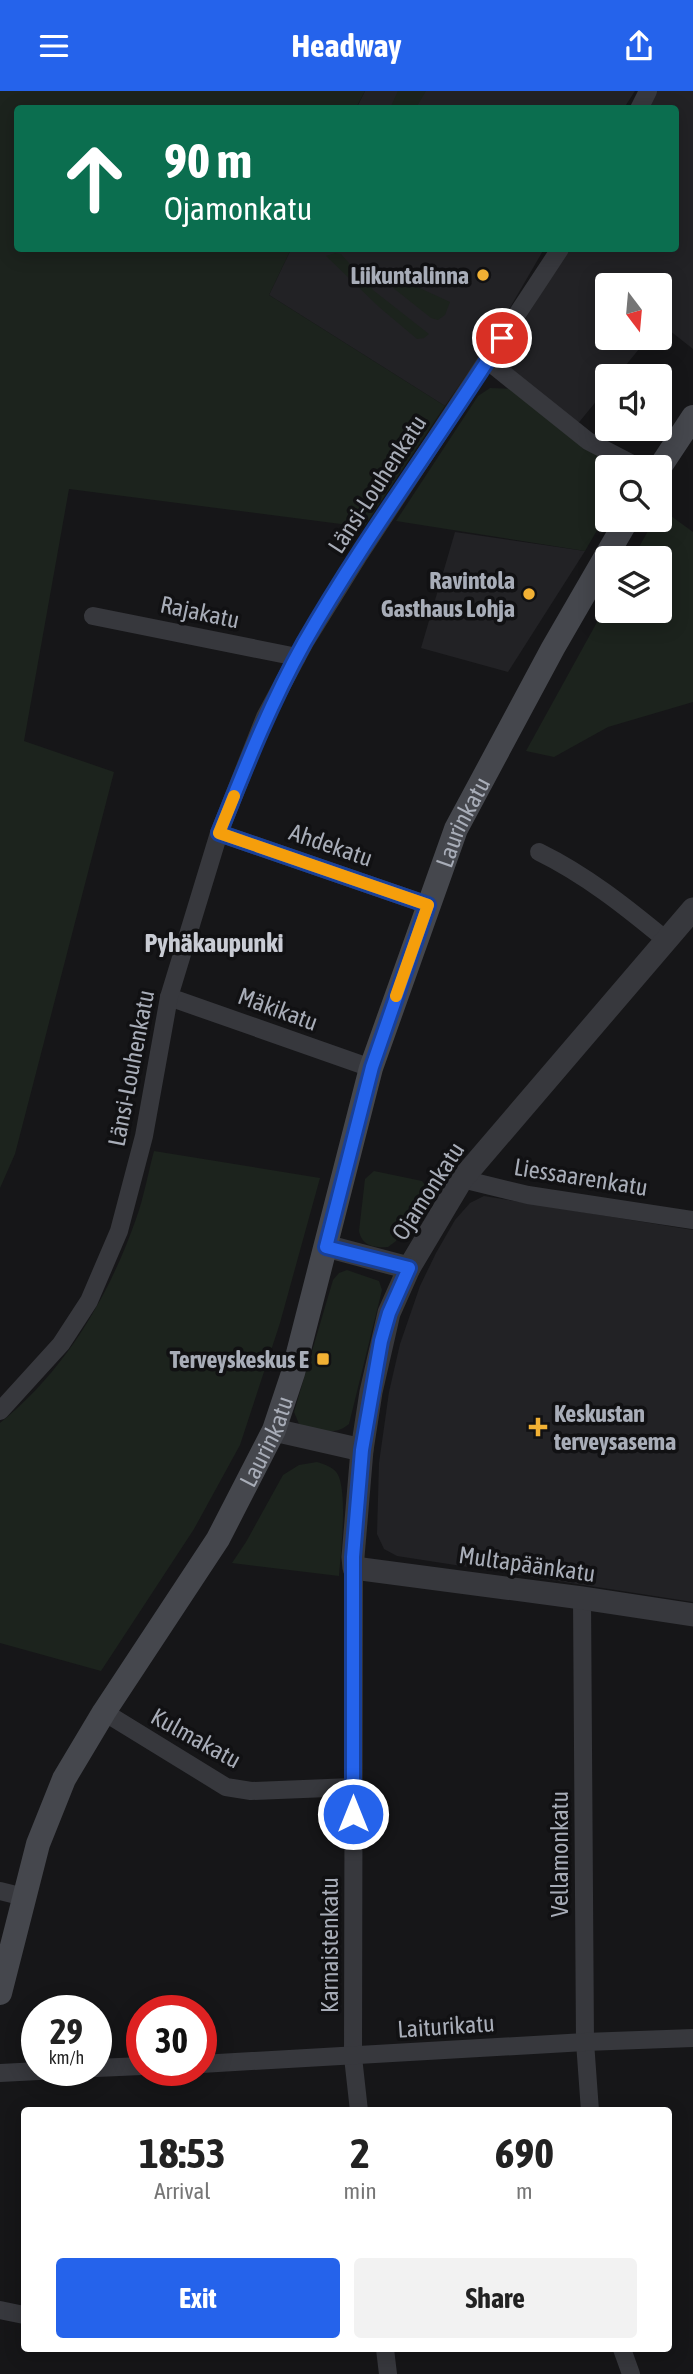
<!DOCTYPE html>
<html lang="en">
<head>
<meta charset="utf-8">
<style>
	:root { --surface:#fff; --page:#f2f2f2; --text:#222; --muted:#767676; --accent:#2563eb }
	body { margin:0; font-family:"Asap Condensed",sans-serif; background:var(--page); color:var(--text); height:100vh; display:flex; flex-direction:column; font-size:26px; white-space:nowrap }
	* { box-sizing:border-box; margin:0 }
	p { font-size:23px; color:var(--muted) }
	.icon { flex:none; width:38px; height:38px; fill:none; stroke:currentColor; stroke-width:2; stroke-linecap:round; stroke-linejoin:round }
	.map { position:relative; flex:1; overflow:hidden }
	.panel { position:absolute; left:21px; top:2016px; width:651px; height:245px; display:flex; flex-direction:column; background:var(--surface); border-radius:7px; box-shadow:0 4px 18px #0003 }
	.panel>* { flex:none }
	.guide { position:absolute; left:14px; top:14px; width:665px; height:147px; border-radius:7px; box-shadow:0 4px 18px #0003; background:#0b6e4f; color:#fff; overflow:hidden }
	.needle { width:46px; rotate:164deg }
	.buttons { position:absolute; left:595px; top:182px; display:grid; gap:14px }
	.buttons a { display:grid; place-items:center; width:77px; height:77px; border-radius:7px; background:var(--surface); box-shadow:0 4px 18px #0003; font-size:35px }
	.speed { position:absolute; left:21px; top:1904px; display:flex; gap:14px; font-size:35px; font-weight:700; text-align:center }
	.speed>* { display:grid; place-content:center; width:91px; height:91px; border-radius:50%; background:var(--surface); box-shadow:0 4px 18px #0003; line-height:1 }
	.speed small { font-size:18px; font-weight:400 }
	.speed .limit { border:10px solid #d22; background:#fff; color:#111 }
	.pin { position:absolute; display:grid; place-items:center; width:60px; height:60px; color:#fff; margin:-30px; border:4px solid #fff; border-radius:50%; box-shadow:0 2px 7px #0007 }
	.me { position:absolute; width:77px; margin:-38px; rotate:0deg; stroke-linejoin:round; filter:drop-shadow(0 0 5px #0008) }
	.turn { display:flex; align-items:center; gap:24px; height:147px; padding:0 35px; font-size:32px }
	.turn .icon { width:91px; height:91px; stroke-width:2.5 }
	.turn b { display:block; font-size:49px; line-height:60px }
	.eta { display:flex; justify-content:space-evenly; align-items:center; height:119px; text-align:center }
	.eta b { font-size:42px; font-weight:700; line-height:49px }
	.button { display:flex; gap:14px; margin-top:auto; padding:14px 35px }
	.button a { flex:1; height:80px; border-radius:7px; background:var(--accent); color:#fff; font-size:28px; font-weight:700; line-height:80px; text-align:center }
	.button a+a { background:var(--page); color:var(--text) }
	header { display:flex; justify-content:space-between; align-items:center; height:91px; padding:0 35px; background:var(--accent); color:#fff; font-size:32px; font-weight:700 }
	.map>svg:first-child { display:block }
</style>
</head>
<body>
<header><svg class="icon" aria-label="menu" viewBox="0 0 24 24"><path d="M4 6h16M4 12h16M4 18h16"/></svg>Headway<svg class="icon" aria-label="share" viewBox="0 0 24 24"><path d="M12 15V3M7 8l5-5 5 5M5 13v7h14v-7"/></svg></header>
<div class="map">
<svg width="693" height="2283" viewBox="0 0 693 2283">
	<rect width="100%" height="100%" fill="#161618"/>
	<g fill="#222225">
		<polygon points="365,0 635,0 624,17 356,18"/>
		<polygon points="655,0 693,0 693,258 660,232 660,194 607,194 607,247 648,247 617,285 607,285 607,297 576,335 505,275 504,268 507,258 568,158 676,158 676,18 646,17"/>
		<polygon points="291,158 544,158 494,244 445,315 269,204"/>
		<polygon points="455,441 585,460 508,581 421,557"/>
		<polygon points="484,1105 693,1139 693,1511 397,1465 384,1458 377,1443 379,1372 389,1301 400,1253 420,1195 436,1162 455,1129 470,1112"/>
	</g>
	<g fill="#1c231d">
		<polygon points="0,0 365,0 356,17 18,18 18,158 291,158 269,204 445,315 364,436 69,398 24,650 114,681 15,1063 0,1097"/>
		<polygon points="398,0 426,0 416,17 390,17"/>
		<polygon points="335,162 341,163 373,199 429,243 424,247 417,248 379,216 326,165"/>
		<polygon points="378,178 450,211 445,224 438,229 431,227 382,188"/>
		<polygon points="490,297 513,298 620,376 607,376 607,422 585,460 396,430 478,305"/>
		<polygon points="660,417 693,441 693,611 608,636 554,666 526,660 607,513 607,520 660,520 660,467 633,467 654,429 660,429"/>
		<path d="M154,1060l166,27 -40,145 -40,122 -46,84 -93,142 -101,-28v-220c65,-52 109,-127 136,-204 8,-22 12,-46 18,-68z"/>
		<path d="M374,1080l48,10 5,7 -31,53 -8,6c-14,1 -26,-1 -29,-16l6,-52z"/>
		<path d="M347,1179l32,11 3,9 -33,134c-15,13 -33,6 -50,0l-5,-12 39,-132 6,-7z"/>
		<path d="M317,1371c9,3 18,5 22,15 8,22 2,74 0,99l-107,-13 14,-21 37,-67 16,-10z"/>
	</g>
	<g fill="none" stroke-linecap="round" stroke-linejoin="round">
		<g stroke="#37383d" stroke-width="18">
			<polyline points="639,18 648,0"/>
			<polyline points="488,270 588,350 638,376"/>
			<polyline points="93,525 297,566"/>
			<polyline points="219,742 428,814"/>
			<path d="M539,761c47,23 87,55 127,88"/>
			<polyline points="169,906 371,977"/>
			<polyline points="462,1088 528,1104 693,1129"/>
			<polyline points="0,1320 61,1253 89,1210 119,1140 144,1045 169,906 219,742 265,626 305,551 359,464 560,158"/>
			<polyline points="354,1477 353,1966 359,2020"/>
			<polyline points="582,1507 585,1951 590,2020"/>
			<polyline points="104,1621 226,1696 251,1700 353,1696"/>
			<polyline points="0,1800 24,1806"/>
			<polyline points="201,1973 585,1951 693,1947"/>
			<polyline points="96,1977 142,1975"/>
			<polyline points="0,1982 58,1979"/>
			<polyline points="0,2219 24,2224"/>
			<polyline points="385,2258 388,2283"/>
			<polyline points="622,2258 631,2283"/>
		</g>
		<g stroke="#37383d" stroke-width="23">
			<polyline points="693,818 462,1088 409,1177 389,1222 371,1301 362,1359 353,1466 354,1477 582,1507 693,1524"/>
			<polyline points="326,1155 409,1177"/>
			<polyline points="274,1339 362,1359"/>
		</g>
		<g stroke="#45474d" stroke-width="24">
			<polyline points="660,376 693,326"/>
			<path id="s1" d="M0,1902l38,-149 26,-65 40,-67 114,-173 56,-109 19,-57 78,-305 85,-239 97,-181 74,-128"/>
		</g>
	</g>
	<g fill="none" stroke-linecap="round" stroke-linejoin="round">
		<defs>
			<path id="route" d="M353,1723v-257l9,-107 19,-109 8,-28 20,-45 -83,-21 46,-180 56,-162 -209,-72c26,-65 51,-129 85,-190 60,-105 133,-202 198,-305"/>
		</defs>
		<use href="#route" stroke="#184099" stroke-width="18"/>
		<use href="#route" stroke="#2563eb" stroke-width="12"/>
		<polyline stroke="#f59e0b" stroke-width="12" points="234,705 219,742 428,814 396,905"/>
	</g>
	<g fill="#f2b134" stroke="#111113" stroke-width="2.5">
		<circle cx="483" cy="184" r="7"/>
		<circle cx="529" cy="503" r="7"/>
		<rect x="316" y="1261" width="14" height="14" rx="3.5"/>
		<path d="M534.5 1325.5h7v7h7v7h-7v7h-7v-7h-7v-7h7z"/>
	</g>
	<g text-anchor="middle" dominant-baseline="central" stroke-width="7" stroke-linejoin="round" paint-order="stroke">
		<g font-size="24" font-weight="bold" fill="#a8adb8" stroke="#111113" text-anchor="end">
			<text x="469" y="184">Liikuntalinna</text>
			<text x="515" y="489">Ravintola<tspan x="515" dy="28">Gasthaus Lohja</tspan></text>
			<text x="309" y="1268">Terveyskeskus E</text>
			<text x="554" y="1322" text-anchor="start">Keskustan<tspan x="554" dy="28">terveysasema</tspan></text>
		</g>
		<g font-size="24" fill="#a8adb8" stroke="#111113">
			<text transform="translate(377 393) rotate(-57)">Länsi-Louhenkatu</text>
			<text transform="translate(200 521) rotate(12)">Rajakatu</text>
			<text stroke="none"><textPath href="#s1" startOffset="1269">Laurinkatu</textPath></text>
			<text transform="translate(331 754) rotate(19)">Ahdekatu</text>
			<text transform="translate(278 918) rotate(20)">Mäkikatu</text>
			<text transform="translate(131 977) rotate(-79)">Länsi-Louhenkatu</text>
			<text transform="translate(581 1086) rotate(9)">Liessaarenkatu</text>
			<text transform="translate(428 1100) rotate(-57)">Ojamonkatu</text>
			<text stroke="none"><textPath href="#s1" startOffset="618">Laurinkatu</textPath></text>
			<text transform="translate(527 1473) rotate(8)">Multapäänkatu</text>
			<text transform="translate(196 1647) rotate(29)">Kulmakatu</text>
			<text transform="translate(559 1763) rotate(-90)">Vellamonkatu</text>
			<text transform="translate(329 1854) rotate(-90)">Karnaistenkatu</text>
			<text transform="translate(446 1935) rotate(-4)">Laiturikatu</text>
		</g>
		<g font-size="26" font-weight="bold" fill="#c9ccd4" stroke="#111113">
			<text x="214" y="852">Pyhäkaupunki</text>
		</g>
	</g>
</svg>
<div class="buttons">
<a><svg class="needle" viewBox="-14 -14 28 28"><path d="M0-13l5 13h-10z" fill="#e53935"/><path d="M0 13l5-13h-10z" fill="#767676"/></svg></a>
<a><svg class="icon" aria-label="sound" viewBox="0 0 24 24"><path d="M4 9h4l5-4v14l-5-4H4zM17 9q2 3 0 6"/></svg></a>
<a><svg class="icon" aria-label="search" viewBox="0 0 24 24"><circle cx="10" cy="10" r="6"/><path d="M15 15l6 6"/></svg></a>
<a><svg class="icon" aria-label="layers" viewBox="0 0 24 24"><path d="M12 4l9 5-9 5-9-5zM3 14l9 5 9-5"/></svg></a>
</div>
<div class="speed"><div>29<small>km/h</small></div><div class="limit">30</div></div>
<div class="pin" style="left:502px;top:247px;background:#d93025"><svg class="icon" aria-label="arrive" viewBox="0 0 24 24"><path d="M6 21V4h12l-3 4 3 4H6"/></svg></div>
<svg class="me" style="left:353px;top:1723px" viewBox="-20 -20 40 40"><circle r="17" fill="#2563eb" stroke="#fff" stroke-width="3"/><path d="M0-11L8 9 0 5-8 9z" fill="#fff"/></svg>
<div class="guide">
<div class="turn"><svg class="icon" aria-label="ahead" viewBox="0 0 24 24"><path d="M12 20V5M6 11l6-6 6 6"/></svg><div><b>90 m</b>Ojamonkatu</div></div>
</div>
<section class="panel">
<div class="eta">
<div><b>18:53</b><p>Arrival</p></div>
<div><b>2</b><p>min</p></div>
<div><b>690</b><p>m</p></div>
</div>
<div class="button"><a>Exit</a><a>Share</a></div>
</section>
</div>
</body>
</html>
